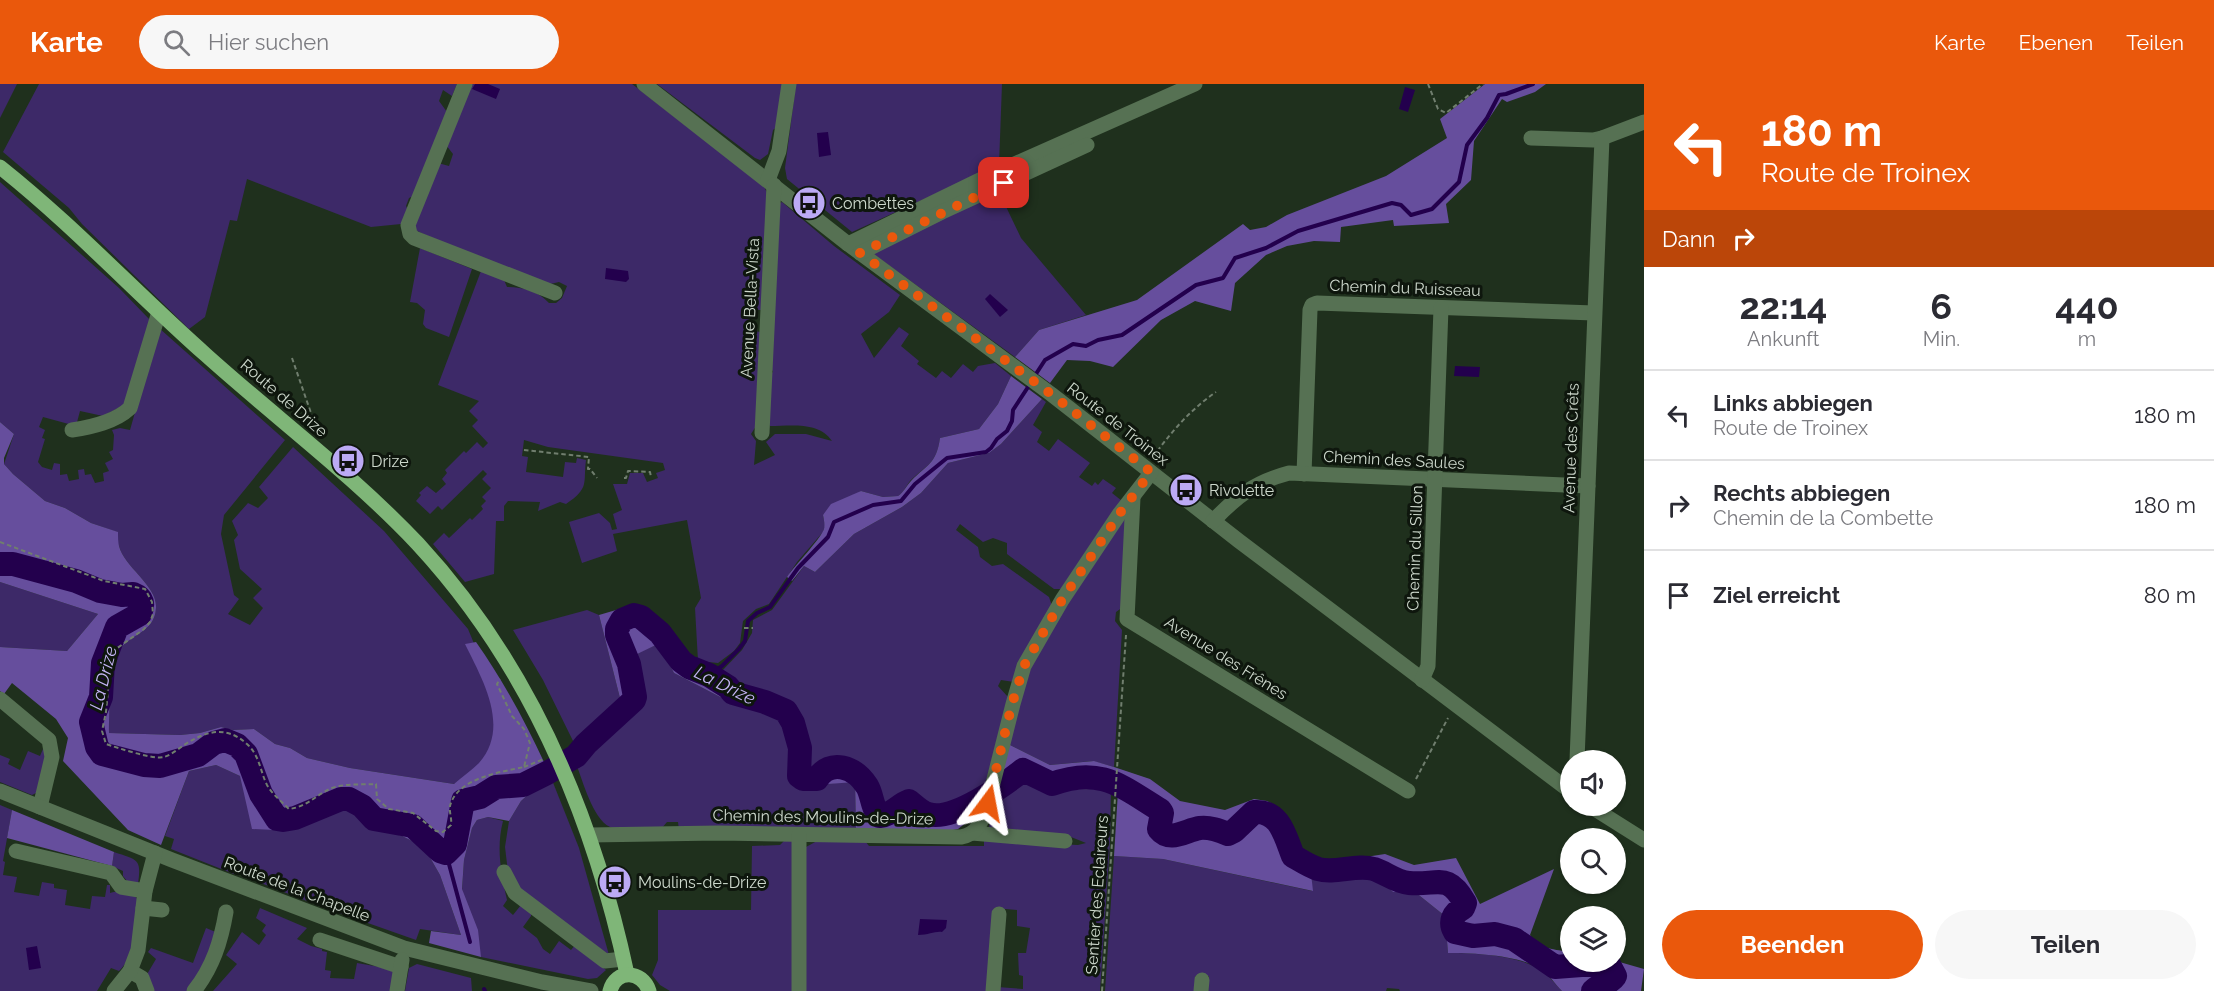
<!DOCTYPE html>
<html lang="de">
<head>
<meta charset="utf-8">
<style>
	:root { --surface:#fff; --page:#f7f7f7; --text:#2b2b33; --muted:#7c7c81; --line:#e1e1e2; --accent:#ea580c }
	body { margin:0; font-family:Raleway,sans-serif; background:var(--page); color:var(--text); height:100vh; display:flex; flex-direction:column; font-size:22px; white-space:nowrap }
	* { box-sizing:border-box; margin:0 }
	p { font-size:20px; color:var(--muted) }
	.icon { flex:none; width:33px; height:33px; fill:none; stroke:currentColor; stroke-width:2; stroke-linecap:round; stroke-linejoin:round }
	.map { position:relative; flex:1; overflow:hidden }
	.side { display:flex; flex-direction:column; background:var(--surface); width:570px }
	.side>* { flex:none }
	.hud { background:#ea580c; color:#fff; overflow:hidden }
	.tools { position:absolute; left:1560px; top:666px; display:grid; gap:12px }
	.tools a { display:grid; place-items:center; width:66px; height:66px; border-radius:50%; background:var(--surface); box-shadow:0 2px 4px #0004; font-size:30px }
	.pin { position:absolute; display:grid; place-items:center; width:51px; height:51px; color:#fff; margin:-26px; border-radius:12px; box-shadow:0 3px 9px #0006 }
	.me { position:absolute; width:66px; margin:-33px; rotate:13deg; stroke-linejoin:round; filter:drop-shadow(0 0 4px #0008) }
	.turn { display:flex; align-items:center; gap:21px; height:126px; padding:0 18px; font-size:27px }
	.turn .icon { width:78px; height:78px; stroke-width:2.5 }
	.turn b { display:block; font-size:42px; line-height:51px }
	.then { display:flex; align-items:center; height:57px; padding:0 18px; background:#0003; gap:12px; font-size:22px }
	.eta { display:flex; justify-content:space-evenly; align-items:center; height:102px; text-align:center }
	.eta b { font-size:36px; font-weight:700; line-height:42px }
	.cta { display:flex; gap:12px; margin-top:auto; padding:12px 18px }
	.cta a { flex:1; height:69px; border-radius:36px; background:var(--accent); color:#fff; font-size:24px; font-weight:700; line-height:69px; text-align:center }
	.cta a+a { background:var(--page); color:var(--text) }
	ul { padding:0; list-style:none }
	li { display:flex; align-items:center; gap:18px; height:90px; padding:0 18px; border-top:2px solid var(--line) }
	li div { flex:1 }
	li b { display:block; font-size:22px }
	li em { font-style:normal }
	header { display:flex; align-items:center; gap:36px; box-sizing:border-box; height:84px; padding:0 30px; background:var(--accent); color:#fff }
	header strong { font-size:28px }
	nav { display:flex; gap:33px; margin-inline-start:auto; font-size:21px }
	.search { width:420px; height:54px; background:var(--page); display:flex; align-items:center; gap:15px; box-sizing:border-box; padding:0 21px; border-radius:33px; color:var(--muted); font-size:22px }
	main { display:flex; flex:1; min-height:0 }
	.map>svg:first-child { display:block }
</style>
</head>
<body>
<header>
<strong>Karte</strong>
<div class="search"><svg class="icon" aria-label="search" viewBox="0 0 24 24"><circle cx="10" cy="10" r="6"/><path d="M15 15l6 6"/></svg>Hier suchen</div>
<nav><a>Karte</a><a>Ebenen</a><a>Teilen</a></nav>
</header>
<main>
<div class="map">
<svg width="1644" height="907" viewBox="0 0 1644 907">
	<rect width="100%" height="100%" fill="#1f301d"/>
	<g fill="#3d2968">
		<polygon points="0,0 17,0 0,34"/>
		<polygon points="39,0 457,0 452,12 443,6 439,17 447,28 414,112 409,114 406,122 408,126 401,140 371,143 247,95 237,137 230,136 205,233 189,245 82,140 69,124 3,68"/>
		<path d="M469,0h163l132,102 6,14 -7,110h-13l-1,21 13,1 -4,91 -7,11 5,7 -2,24 21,-10 -9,-13 9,-8h31l26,7c-13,-20 -42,-15 -62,-15 -8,-11 -3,-43 3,-55l-3,-2 8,-165 4,-2 52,44 66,49 -11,17 -28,22 13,24 25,-31 10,7 -8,12 18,15 -2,3 19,14 6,-7 9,7 12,-14 10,8 5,-6 17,-3 16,13 -13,28 -19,25 -39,9c-4,27 -13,26 -30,43 -4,5 -6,11 -12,15l-15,1 -22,-6 -38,24 2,11 -2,6 -26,30 -28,42 -13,5 -13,12 -3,22 -6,8 -16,12 -20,-2 -3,-53 6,-10 -14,-78 -74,14 4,17 -35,12 -13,-41 30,-9 11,10 2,7 5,-1 -4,-15 9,-4 -9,-26h14l3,-11h13l4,9 11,-4 -2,-5 9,-3 -2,-7 -115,-16 -24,-7 -2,16 6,1 -2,15 37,5 2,-15 11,1 1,-5 9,2c-3,23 4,28 -20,44l-6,-2 -22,9 2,-9 -32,-1 -4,5v15h-8l-2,53 -29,8 -32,-38 11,-11 5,5 21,-20 2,2 11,-11 -2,-3 5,-5 -4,-4 9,-9 -9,-9 5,-5 -4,-4 -41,40 -4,-4 -8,8 -14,-13 5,-6 -2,-2 8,-7 9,7 10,-9 -4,-5 5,-6 -2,-3 19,-19 2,2 11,-11 6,6 5,-5 -16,-17 6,-6 -9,-9 10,-10 -41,-16 43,-114 23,9 3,7c16,0 31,4 42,16h7l6,-5 5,-12 -8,-4 -13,3 -71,-27 -60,-28v-7l23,-60 11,3 4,-12 -7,-9z"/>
		<polygon points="657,0 783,0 778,42 773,46 768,70 760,76 755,74"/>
		<polygon points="796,0 1002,0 999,81 852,148 787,95 785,84"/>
		<path d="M0,98l119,106 32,33 -25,83 -23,12 -23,-5 -4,15 -33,-9 -4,10 6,3 -3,8 3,1 -7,23 4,5 10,3 2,-7 6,1v11l7,-1 2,7 10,-2 -1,-9 6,-1 1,6 6,-1 4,9 9,-2 -1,-8 6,-2 -4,-8 8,-4 -4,-7 4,-2 1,-15 -2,-5 8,-2 10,2 29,-102 126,112 -61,75 -3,19 13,61 5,4 -11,15 22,11 13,-17 -10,-10 9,-9 -22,-20 -6,-29 4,-5 -6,-14 16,-18 10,5 10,-10 -9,-11 34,-40 91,84 84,98 27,65 28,52 -69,38 -104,-16 -43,-10 -17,-10 -15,-4 -21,-15 -21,1 -12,-3 -21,6 -20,2 -72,-2c2,-20 1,-66 11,-82 10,-17 36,-18 37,-43 2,-22 -32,-41 -37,-62 -2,-4 -1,-9 -2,-14l-26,-9 -26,-15 -20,-7 -32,-27 -9,-10 10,-30 -14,-12z"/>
		<polygon points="999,108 1021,154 1086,231 1039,246 1015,273 872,169"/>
		<polygon points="420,164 472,185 449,253 426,244 423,240 425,226 417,219 410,218"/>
		<path d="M1042,315l4,3 -13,23 9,7 -5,10 12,9 9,-12 32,24 -11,14 13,9 3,-4 3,3 5,-6 13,9 -4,5 10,8 -59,88h-9l-47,-35v-11l-14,-5 -10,4 -23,-18 -4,6 22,17 2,10 12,9 11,-2 46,33 3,9 -38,76 -13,-2 -3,6 10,11 -23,89c-9,6 -35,24 -45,24 -26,0 -23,-26 -55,-3l-4,-1 -6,-15 -56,-30 -5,5h-10l-4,-39 -45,-32 -24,-10 -10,-13 21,-22 10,-17 1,-13 19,-10 32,-44 11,6 39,-38 48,-27 19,-14 27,-30 41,-10 12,-9z"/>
		<path d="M1123,434l6,2 -6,87 -7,5 -1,9 7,9 -8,137 -21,-6 -43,4 -42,-21c2,-12 4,-24 8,-36 18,-65 70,-134 107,-190z"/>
		<polygon points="0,498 98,530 67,567 0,563"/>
		<polygon points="587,526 599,531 621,618 575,661 543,596 513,546"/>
		<path d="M658,560l16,29 50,26 54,14c15,24 14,42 17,70l20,2 40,-4 1,49h-177l-1,-8h-11l-6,7c-15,-1 -33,2 -48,-1 -18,-4 -29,-43 -35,-59l11,-20 51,-44 3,-10 -8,-41z"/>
		<polygon points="43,665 46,669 38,708 32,711 0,698 0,671 10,675 8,680 20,686 28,667 40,672"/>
		<polygon points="216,681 240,692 292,744 345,720 373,744 402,752 424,763 440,791 461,851 420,845 416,856 331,826 327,815 317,811 312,819 248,794 251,786 238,780 234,790 171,765 174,755 165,752 189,687"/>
		<polygon points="550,691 579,764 609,871 521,808 508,788 505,763 509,737 521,717"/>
		<polygon points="1024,693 1052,707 1111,704 1110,759 1100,907 996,907 997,903 1023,905 1023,892 1019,891 1018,869 1026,869 1030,844 1017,842 1017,826 994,824 988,907 804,907 806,763 817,757 865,757 869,762 984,762 984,757 1078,761 1086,759 1066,751 988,747 996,715"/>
		<path d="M0,721l12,5 -9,51 2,1 -2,13 14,2 -3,15 25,4 3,-14 12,2v4l13,2 -2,15 25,4 2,-13 13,1 2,-12h3v8c10,-3 21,-3 28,7 -3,21 -1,55 -19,71l-8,-3 -14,23h-97z"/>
		<path d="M488,733l15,4c-7,27 -2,52 4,79l-4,6 10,9 8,-10 10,7v4l-8,11 14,11 6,11 7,5 9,-13 12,9 5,-6 30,26 -9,8 -9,1 -107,-22 -19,-67 2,-30 8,-32 5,-8z"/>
		<polygon points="791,756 795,761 794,907 670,907 660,901 652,891 658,876 658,826 751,826 752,762 780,761 784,757"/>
		<path d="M114,768c23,8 28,6 24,32l-11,-3 -4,-5v-5l-11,-5z"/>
		<path d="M1114,772l49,3 149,32 -1,-18 65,2 17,17h22l30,24 3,37c28,0 65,2 90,15 9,5 17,16 24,23h-162l-1,-2 -12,-1 -1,3h-178l1,-15h-14v15h-90z"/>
		<polygon points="260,824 307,844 297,855 311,862 322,865 322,867 327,868 325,886 331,887 330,894 354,895 357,879 380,883 394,888 395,907 213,907 237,880 226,871 242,848 259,861 266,851 262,847 266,841 256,834"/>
		<polygon points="206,844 218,849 204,887 188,907 153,907 146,892 156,875 148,868 151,864 193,879"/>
		<polygon points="417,880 471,894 472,907 405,907 409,884"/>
	</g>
	<g fill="#664e9d">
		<polygon points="1485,0 1546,0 1535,8 1507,18 1502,15 1474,57 1471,96 1446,120 1449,139 1394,142 1393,136 1341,143 1340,158 1314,157 1287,162 1266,171 1235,199 1231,227 1195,217 1161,236 1113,283 1090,277 1067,276 1050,299 1015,273 1039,246 1137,216 1243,140 1250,146 1266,143 1287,131 1386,92 1447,54 1440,35"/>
		<path d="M1011,292l31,23 -41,45 -12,9 -41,10 -27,30 -19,14 -48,27 -39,38 -11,-6 -12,15 -5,-4c8,-12 33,-37 37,-48 1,-4 0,-9 -1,-14l8,-11 30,-13 22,6 15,-1c6,-4 8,-10 13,-15 16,-17 25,-16 29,-43l39,-9 19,-25z"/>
		<path d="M0,338l14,12 -10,24v6l9,10 32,27 20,7 26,15 27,9c0,5 0,10 1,14 5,21 39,40 37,62 -1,25 -27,26 -37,43 -9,14 -10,64 -10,82l71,2 20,-2 21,-6 12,3 21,-1 21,15 15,4 17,10 43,10 104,16c8,-7 18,-14 25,-21 32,-36 3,-84 -14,-119l11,-2c29,41 53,87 74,133l-29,26 -12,20 -21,-4 -11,3 -5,8 -8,32 -2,29 16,41 3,27 -52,-14 2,-12 30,4 -21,-60 -16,-28 -22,-11 -29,-8 -28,-24 -53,24 -17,2 -23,-1 -12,-53 -24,-11 -27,6 -28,74 -33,-15 -65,-69 5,-23 -12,-19 -44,-36 -8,11 -4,-3v-44l67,4 31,-37 -98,-32z"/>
		<path d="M633,521l9,1 7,4 12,10 27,37 10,4 11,8 12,3 10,13 61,23 8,19 4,39h10l5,-5 14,-4c30,15 36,17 48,49l4,1c32,-23 29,3 55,3 10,0 36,-18 45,-24l-10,30 -17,13 -10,2 -92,-1 -1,-48 -40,3 -21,-2c-2,-28 -1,-46 -16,-70l-54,-14 -50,-26 -16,-29 -23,11 8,40 -3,10 -51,44 -11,20 -5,-10 2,-14 46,-43 -22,-87z"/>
		<path d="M1008,660l42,21 44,-4 20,6 36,12 30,22 45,9 29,-11 13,2 8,4 17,38 28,21 65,-10 29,11 42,-7 24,46 74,-35 -24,66c7,13 27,16 40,16v11l46,-1 28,8 -3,22h-79c-7,-7 -14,-18 -23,-23 -22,-13 -66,-15 -91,-15l-3,-37 -30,-24h-22l-18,-17 -64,-2 2,18 -150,-32 -49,-3 4,-65 -7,-3 -59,3 -28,-14 -28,22z"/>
		<polygon points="12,726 114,768 112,782 7,754"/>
	</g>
	<g fill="#23004d">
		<polygon points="475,0 488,0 500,5 496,15 472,5"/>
		<polygon points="1405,3 1415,6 1408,28 1399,25"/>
		<polygon points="828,48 831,71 819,73 817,49"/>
		<polygon points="606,184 628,187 629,195 626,198 605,195"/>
		<polygon points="990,210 1008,226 1000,233 985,215"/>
		<polygon points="1455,282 1480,283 1479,293 1454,292"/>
		<path d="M920,835l27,1 -1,8 -4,4c-7,-1 -13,3 -24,3z"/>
		<polygon points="37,862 41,884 29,886 26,864"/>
	</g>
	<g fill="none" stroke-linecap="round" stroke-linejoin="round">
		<g stroke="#23004d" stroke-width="4">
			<polyline points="1034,293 1045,276 1073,260 1086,262 1098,256 1122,251 1196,201 1223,194 1235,174 1266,164 1298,147 1392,119 1401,121 1411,131 1432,125 1459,98 1467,61 1487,34 1499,11 1506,10 1533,0"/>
			<polyline points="709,591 722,582 739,565 745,557 748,537 757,529 770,523 798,484 828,453 834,438 873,421 901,417 915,400 947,374 986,368 991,364 997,355 1007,347 1012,337 1013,326 1030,300"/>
			<polyline points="446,769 470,858"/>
			<polyline points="484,905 485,907"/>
		</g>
		<path stroke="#23004d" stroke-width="24" d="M0,480h13l63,17 24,10 22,4 11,-1c10,4 11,10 7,20l-23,13 -14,36 -2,34 -10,25 6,25 5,7 42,11 16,1 38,-11 16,-12 11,-3 12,5 9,9 15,40 16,25 6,1 12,-2 46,-19h8l13,7 12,13 39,7 27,25 6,2 9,-9 8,-43 17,-4 16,-10 27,-2 24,-12 29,-17 10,-12 48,-44 1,-3 -6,-33 -12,-29v-6l5,-9 12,-5 7,2 19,16 21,28 8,6 20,8 19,12 5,6 32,9 21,9 7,12 7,25 -1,28 4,3h14c13,-21 38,-12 50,7 6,10 4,21 13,30 12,-1 18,-11 29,-15 5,4 12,11 19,13 25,8 76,-29 95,-44l29,14c48,-18 69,2 108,26l2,3 -3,16c11,14 27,1 41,-1 10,-1 18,2 28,6l6,-3 20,-19c26,-2 31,24 39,44 7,4 16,10 25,13 17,5 38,-5 56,0 12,4 22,13 35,14 28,3 38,-12 56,20l-2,5c-10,5 -14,14 -8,24l18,4 22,-2 19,5 41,28 53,-4 7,13c-7,10 -15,7 -22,15"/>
		<g stroke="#707e6e" stroke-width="2" stroke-dasharray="4.5 3" stroke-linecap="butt">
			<polyline points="1428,0 1438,25 1446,29 1483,0"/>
			<polyline points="292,274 312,332 308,338"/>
			<polyline points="524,366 589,373 588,385 590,385 597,394"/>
			<path d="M1153,373c18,-25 38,-48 63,-65"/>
			<polyline points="624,394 626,394 628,387 650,388 651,393"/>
			<path d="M0,458l104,39 41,8 7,13 1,12 -3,8 -6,7 -28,20 -6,19 -4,44 -4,19 4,13c12,4 48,16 58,13 7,-2 14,-8 20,-12 22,-14 42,-20 63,-1 13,12 13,27 20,41 5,9 14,16 22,24 18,-2 28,-15 43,-21 14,-5 30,-3 44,-4l1,15 12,10 24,4 23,18 7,1 8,-7c1,-7 -2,-13 -1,-19 7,-28 51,-34 74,-39l6,-24 -6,-14 -12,-13 -15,-32 3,-5"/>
			<polyline points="744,544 753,544"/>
			<polyline points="524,683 544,675"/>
			<polyline points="1416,695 1448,634"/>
			<polyline points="1102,907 1126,551"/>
		</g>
		<g stroke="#567153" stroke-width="15">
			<polyline points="465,0 408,141 410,150 414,154 555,209"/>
			<polyline points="644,0 848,160 1051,310 1239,457 1570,707"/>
			<polyline points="1531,54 1593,56 1602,54"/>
			<polyline points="768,96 779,67 789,0"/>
			<polyline points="848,160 992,90 1195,0"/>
			<polyline points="860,169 942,128 1087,61"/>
			<path d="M72,346c20,-3 43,-8 58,-22l29,-96"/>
			<polyline points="762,349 774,101"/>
			<polyline points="1304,390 1310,226 1312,221 1317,219 1594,229"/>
			<polyline points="1133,414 1127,535 1408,707"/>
			<path d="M1213,437c24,-25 42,-39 76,-48l299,13"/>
			<polyline points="1422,596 1428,582 1441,224"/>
			<polyline points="0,615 49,656 52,673 40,723"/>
			<polyline points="1577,676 1602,54 1644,38"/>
			<polyline points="0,707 172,776 404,864 542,898 591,907"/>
			<polyline points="1590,722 1644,756"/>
			<polyline points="972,749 1065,757"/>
			<path d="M589,751l130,-2 242,4c18,-3 22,-19 27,-34l25,-99 11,-38 38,-66 58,-87 31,-40"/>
			<polyline points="799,751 799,907"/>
			<polyline points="16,767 111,789 121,803 145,807"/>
			<polyline points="504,788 515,809 605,877 623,875"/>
			<polyline points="143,824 162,826"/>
			<polyline points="320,856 401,883"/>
			<polyline points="130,887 142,894 147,907"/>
			<polyline points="114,907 130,887 138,866 145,807 155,769"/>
			<path d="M194,907c19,-24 27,-50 32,-79"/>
			<polyline points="397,907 402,876"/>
			<polyline points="993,907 999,830"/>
			<polyline points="1201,907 1202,896"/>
		</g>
		<g stroke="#7fb678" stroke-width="15">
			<path d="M0,83c73,58 136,126 206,188 70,63 147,120 212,189 111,120 175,272 209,430"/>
			<path d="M610,907c6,-22 32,-21 39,0"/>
		</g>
	</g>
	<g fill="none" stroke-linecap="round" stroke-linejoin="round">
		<polyline stroke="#ea580c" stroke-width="10" stroke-dasharray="0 18" points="988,719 1012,620 1024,582 1062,516 1120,429 1151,388 1051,310 860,169 1004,99"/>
	</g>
	<defs>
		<symbol id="bus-disc" viewBox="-11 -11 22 22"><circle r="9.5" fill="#bcaaf5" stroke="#0e160d"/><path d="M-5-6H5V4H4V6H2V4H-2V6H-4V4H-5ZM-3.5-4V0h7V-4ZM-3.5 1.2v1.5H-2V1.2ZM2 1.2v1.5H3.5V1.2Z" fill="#111"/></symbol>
	</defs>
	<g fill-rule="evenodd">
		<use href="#bus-disc" x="790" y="100" width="38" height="38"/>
		<use href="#bus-disc" x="329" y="358" width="38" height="38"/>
		<use href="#bus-disc" x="1167" y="387" width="38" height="38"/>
		<use href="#bus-disc" x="596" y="779" width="38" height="38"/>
	</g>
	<g text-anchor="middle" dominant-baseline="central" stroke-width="6" stroke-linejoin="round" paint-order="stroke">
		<g font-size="16" fill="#ced9cd" stroke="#0e160d" text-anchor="start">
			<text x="832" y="119">Combettes</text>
			<text x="371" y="377">Drize</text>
			<text x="1209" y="406">Rivolette</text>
			<text x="638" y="798">Moulins-de-Drize</text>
		</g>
		<g font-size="16" fill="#ced9cd" stroke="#0e160d">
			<text transform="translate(1405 204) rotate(2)">Chemin du Ruisseau</text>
			<text transform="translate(750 224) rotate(-87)">Avenue Bella-Vista</text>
			<text transform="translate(284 314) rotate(41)">Route de Drize</text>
			<text transform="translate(1118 340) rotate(38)">Route de Troinex</text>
			<text transform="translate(1571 364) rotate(-88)">Avenue des Crêts</text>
			<text transform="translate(1394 376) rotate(3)">Chemin des Saules</text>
			<text transform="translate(1415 464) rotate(-88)">Chemin du Sillon</text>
			<text transform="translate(1226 574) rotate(32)">Avenue des Frênes</text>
			<text transform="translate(823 733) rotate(1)">Chemin des Moulins-de-Drize</text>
			<text transform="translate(297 805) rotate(21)">Route de la Chapelle</text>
			<text transform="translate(1097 811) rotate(-86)">Sentier des Eclaireurs</text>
		</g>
		<g font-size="18" font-style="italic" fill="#c5b5f7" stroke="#0e160d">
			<text transform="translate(103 594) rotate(-76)">La Drize</text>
			<text transform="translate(725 601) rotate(26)">La Drize</text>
		</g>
	</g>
</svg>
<div class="tools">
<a><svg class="icon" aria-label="sound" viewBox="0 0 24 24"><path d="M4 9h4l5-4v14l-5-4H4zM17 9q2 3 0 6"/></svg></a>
<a><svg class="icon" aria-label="search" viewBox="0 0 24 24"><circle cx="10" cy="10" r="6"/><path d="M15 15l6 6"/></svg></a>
<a><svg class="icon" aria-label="layers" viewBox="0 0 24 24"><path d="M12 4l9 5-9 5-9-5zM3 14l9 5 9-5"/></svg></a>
</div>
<div class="pin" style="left:1004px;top:99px;background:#d93025"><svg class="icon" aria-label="arrive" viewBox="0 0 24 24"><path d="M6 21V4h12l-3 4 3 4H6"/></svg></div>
<svg class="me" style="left:988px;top:719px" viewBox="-20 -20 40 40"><path d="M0-17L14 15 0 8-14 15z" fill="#ea580c" stroke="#fff" stroke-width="4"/></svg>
</div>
<section class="side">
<div class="hud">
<div class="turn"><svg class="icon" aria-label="left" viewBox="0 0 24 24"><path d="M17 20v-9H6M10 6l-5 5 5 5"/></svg><div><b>180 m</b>Route de Troinex</div></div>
<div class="then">Dann<svg class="icon" aria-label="right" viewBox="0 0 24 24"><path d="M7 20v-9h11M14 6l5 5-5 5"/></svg></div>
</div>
<div class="eta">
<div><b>22:14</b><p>Ankunft</p></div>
<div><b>6</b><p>Min.</p></div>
<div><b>440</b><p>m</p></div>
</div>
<ul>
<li><svg class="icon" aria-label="left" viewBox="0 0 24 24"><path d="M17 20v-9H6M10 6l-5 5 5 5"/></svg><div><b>Links abbiegen</b><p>Route de Troinex</p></div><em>180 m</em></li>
<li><svg class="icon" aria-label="right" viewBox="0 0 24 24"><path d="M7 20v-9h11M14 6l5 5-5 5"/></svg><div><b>Rechts abbiegen</b><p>Chemin de la Combette</p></div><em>180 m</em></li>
<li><svg class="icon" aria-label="arrive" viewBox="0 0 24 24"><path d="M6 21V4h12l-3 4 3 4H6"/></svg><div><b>Ziel erreicht</b></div><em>80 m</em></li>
</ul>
<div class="cta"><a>Beenden</a><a>Teilen</a></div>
</section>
</main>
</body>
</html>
